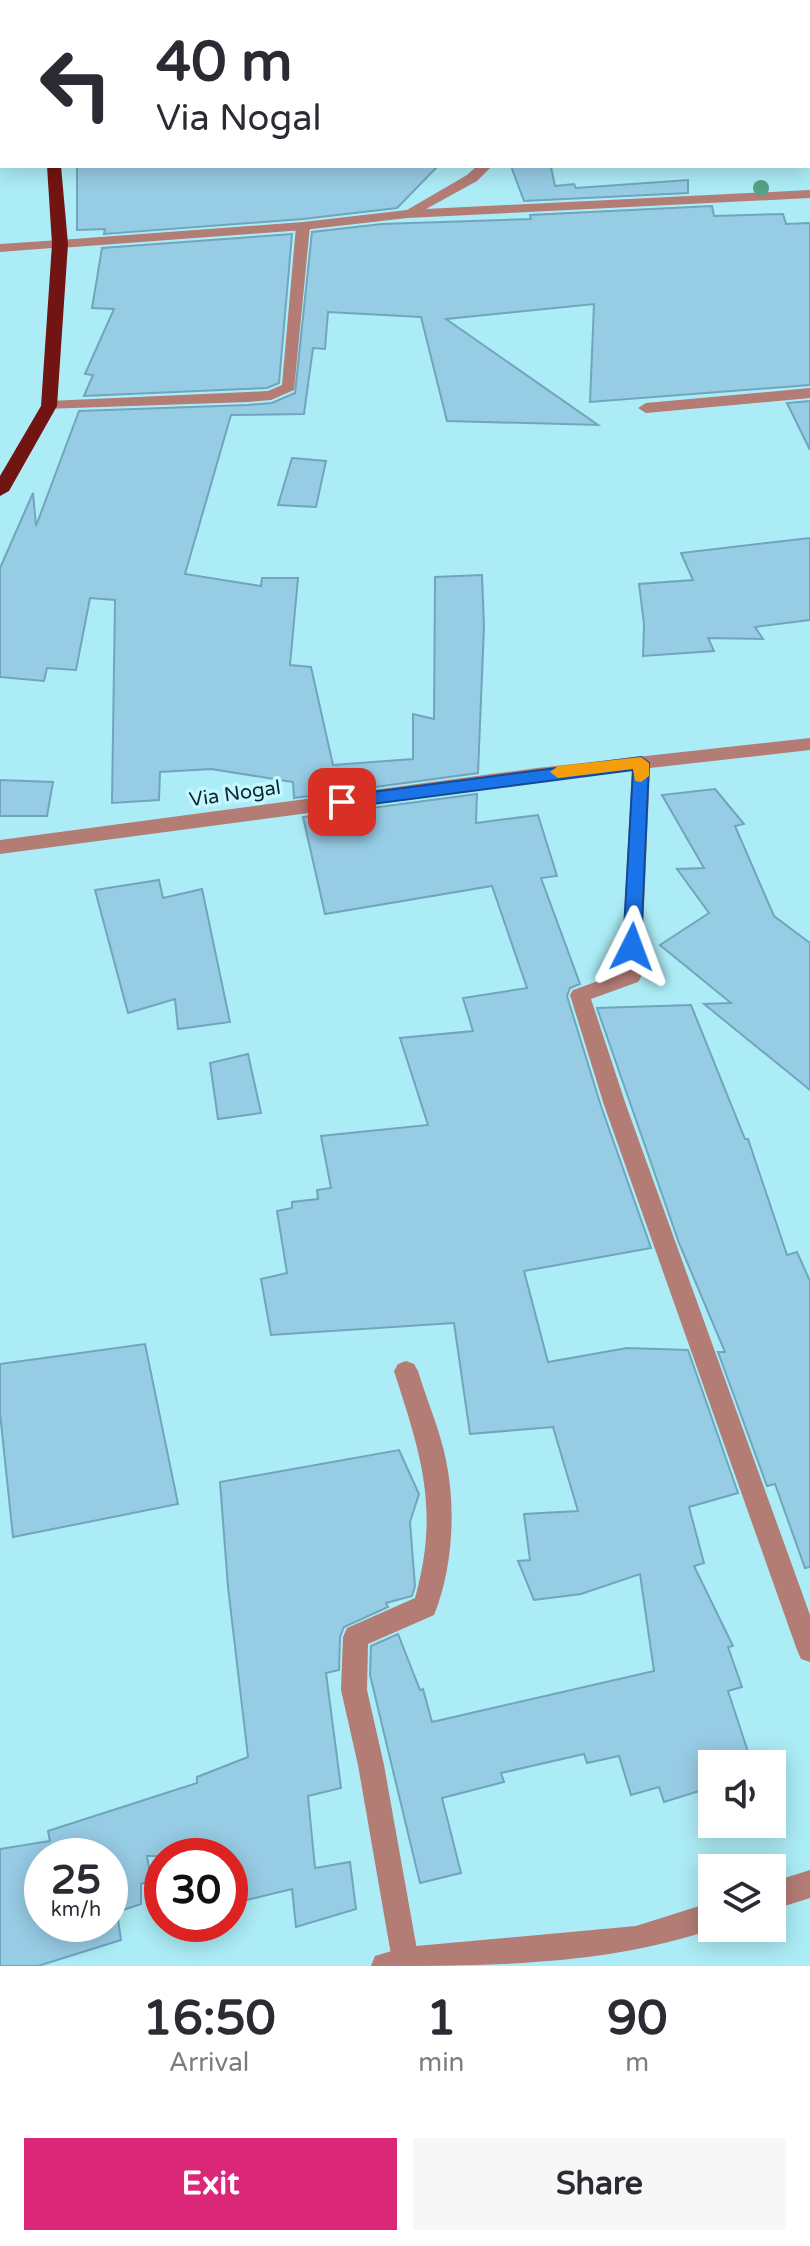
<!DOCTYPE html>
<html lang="en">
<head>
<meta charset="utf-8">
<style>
	:root { --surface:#fff; --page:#f7f7f7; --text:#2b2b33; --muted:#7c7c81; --accent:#db2777 }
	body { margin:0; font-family:"Varela Round",sans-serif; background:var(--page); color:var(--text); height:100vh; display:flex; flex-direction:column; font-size:30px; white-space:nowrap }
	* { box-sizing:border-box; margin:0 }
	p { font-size:26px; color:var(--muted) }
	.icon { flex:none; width:44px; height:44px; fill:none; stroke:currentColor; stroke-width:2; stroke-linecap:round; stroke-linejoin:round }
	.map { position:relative; height:1966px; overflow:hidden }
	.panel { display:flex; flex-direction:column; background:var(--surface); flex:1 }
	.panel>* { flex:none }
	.banner { position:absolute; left:0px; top:0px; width:810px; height:168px; box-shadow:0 4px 20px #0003; background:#fff; color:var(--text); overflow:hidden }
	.buttons { position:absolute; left:698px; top:1750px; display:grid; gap:16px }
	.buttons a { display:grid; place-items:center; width:88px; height:88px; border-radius:0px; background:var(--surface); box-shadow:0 4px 20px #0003; font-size:40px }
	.speed { position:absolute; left:24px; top:1838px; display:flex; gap:16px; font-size:40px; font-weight:700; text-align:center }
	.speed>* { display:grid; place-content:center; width:104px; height:104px; border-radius:50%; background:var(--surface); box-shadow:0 4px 20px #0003; line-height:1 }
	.speed small { font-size:20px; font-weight:400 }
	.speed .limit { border:12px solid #d22; background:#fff; color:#111 }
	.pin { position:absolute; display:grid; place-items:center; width:68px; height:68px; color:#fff; margin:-34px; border-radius:16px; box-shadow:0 4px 12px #0006 }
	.me { position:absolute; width:88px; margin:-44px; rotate:3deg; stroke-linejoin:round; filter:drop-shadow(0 0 6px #0008) }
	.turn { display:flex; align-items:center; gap:28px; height:168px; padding:0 24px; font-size:36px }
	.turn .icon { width:104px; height:104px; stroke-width:2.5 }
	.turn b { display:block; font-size:56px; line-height:68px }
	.eta { display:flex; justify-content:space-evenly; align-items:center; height:136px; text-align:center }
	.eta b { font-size:48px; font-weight:800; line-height:56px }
	.action { display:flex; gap:16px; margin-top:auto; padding:16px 24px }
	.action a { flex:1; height:92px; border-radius:0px; background:var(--accent); color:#fff; font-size:32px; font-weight:800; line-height:92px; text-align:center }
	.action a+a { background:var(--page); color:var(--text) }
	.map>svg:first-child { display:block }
</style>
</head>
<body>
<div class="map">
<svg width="810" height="1966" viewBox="0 0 810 1966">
	<rect width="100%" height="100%" fill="#acecf6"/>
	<g fill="#97cce5" stroke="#70a5bd" stroke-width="2" fill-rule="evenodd">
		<polygon points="77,166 438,166 397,208 303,219 104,234 105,229 77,230"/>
		<polygon points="511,166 551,167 555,186 574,184 576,188 688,180 688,193 524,201"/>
		<polygon points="712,206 714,216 783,214 786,224 810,223 810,385 590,402 594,304 446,319 598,425 447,421 421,317 328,312 325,349 313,348 304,414 231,415 185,574 261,586 262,578 298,578 290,665 311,667 333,765 413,759 413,714 434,719 435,577 482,575 484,626 478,773 294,798 293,782 211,769 160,772 159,800 112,803 115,600 90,598 76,670 47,668 44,681 0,677 0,568 33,493 36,526 79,411 248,405 272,403 295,393 312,232 382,224 531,219 530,215"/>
		<polygon points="292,234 279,383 267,388 84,396 93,375 85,374 114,309 92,308 102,248"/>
		<polygon points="810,401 810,450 787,403"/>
		<polygon points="292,458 326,461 316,507 278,505"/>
		<polygon points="810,538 810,620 755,627 763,639 708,638 714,651 643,656 644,624 639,584 693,580 681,553"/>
		<polygon points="0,780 53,782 47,816 0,816"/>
		<polygon points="715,789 744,824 735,826 774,916 810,943 810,1090 704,1004 731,1003 660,945 709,913 677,869 704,868 662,795"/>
		<polygon points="477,794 476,823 538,815 557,876 541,878 580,984 570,988 567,996 601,1106 651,1248 524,1271 548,1362 627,1348 688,1350 738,1493 689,1507 704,1563 694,1566 733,1646 728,1647 742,1687 728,1691 752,1764 712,1764 712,1787 664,1802 659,1787 631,1795 619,1756 587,1763 584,1754 501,1773 504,1782 442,1798 461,1873 420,1883 370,1675 371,1646 398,1634 420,1690 423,1689 432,1722 654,1671 640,1574 581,1594 534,1600 518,1561 530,1560 524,1514 578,1511 553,1427 470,1434 454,1323 271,1335 261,1279 287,1273 277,1211 292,1208 292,1202 318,1199 317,1190 331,1188 321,1136 428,1125 400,1038 473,1031 463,998 527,988 492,886 325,914 303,817"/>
		<polygon points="159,880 163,898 202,889 230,1022 178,1029 175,999 128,1013 95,890"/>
		<polygon points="691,1005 745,1139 748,1139 787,1255 797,1252 810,1281 810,1567 805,1568 775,1484 767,1486 718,1352 725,1352 679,1243 597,1008"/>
		<polygon points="248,1054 261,1113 218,1119 210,1063"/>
		<polygon points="145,1344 178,1504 13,1537 0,1413 0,1364"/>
		<path d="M399,1450l20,44 -9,28 5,64 -3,10 -26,7 2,4 -44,20 -4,10 -1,33 -13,3 15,115 -33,8 7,72 35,-6 6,47 -60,18 -4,-38 -62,15v-48h-83l4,24 -10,4v20l-24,8 4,28 -83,26h-38v-117l50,-8 -2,-10 149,-48v-6l51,-20 -20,-170 -8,-105zM42,1856h68v68h-68z"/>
	</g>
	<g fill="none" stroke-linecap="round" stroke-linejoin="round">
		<g fill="#b37c75" fill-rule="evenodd">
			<polygon points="478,0 490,0 491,2 479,2"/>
			<polygon points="303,222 310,226 294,390 271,400 248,402 44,409 41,406 49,401 248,392 268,391 282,385 296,226"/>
		</g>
		<g fill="#b37c75" fill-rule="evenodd">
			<polygon points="2,8 2,16 0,17 0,9"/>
			<polygon points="60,240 65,241 65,247 0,252 0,244"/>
			<polygon points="810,388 810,398 646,413 638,408 646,403"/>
			<polygon points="810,738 810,750 650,768 641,977 638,982 591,999 626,1105 810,1615 810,1662 801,1659 797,1650 604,1105 570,995 573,990 621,973 632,770 0,854 0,840 537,768"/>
			<path d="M406,1361l8,3 4,7c9,30 22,59 28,89 10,48 7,109 -12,155l-66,29 -1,46 17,75 35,196 -2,5h-24l-35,-201 -17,-75 2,-53 4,-9 68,-30c25,-89 6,-143 -21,-227l4,-7z"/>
		</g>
		<g fill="#b37c75" fill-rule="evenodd">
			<rect x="808" y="101" width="2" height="8"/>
			<polygon points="477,166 492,166 477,181 426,209 810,190 810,198 407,218 303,230 60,248 53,244 60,240 303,222 407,210 467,175"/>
			<polygon points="810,1870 810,1898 772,1910 772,1882"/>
			<path d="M712,1902v26h4c-109,38 -229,38 -345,38l4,-10 30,-9 231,-21z"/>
		</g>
		<g fill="#721412" fill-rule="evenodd">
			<polygon points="34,0 48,0 49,2 35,2"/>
			<polygon points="47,166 61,166 68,244 57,406 9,491 0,496 0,476 41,406 52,244"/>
		</g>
	</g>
	<circle fill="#55a285" cx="761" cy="188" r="8"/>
	<polygon fill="#1a73e8" stroke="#114b97" stroke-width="2" points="641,757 649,763 641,947 632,953 623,947 633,770 342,808 333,802 342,796"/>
	<polygon fill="#f59e0b" points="641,757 649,763 649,776 641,782 635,781 633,769 558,778 550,772 558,766"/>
	<g text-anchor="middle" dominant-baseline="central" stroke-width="7" stroke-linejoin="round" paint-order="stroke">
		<g font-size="20" fill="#0c272a" stroke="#c4f7ff">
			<text transform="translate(235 794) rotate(-8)">Via Nogal</text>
		</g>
	</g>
</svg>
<div class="buttons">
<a><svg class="icon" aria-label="sound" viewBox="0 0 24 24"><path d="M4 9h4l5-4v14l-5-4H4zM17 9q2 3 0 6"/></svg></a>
<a><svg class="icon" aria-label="layers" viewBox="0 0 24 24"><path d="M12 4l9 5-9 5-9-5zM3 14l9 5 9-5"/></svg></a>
</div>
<div class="speed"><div>25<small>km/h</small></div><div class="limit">30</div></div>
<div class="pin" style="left:342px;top:802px;background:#d93025"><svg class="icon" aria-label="arrive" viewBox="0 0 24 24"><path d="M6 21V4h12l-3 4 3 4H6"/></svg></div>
<svg class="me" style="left:632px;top:947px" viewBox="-20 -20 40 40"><path d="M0-17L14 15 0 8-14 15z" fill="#1a73e8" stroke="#fff" stroke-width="4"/></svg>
<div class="banner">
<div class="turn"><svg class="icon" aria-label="left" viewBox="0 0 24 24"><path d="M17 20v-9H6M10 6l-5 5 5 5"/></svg><div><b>40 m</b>Via Nogal</div></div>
</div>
</div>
<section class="panel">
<div class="eta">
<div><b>16:50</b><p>Arrival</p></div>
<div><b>1</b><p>min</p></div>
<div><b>90</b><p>m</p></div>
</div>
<div class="action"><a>Exit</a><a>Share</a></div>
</section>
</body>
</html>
